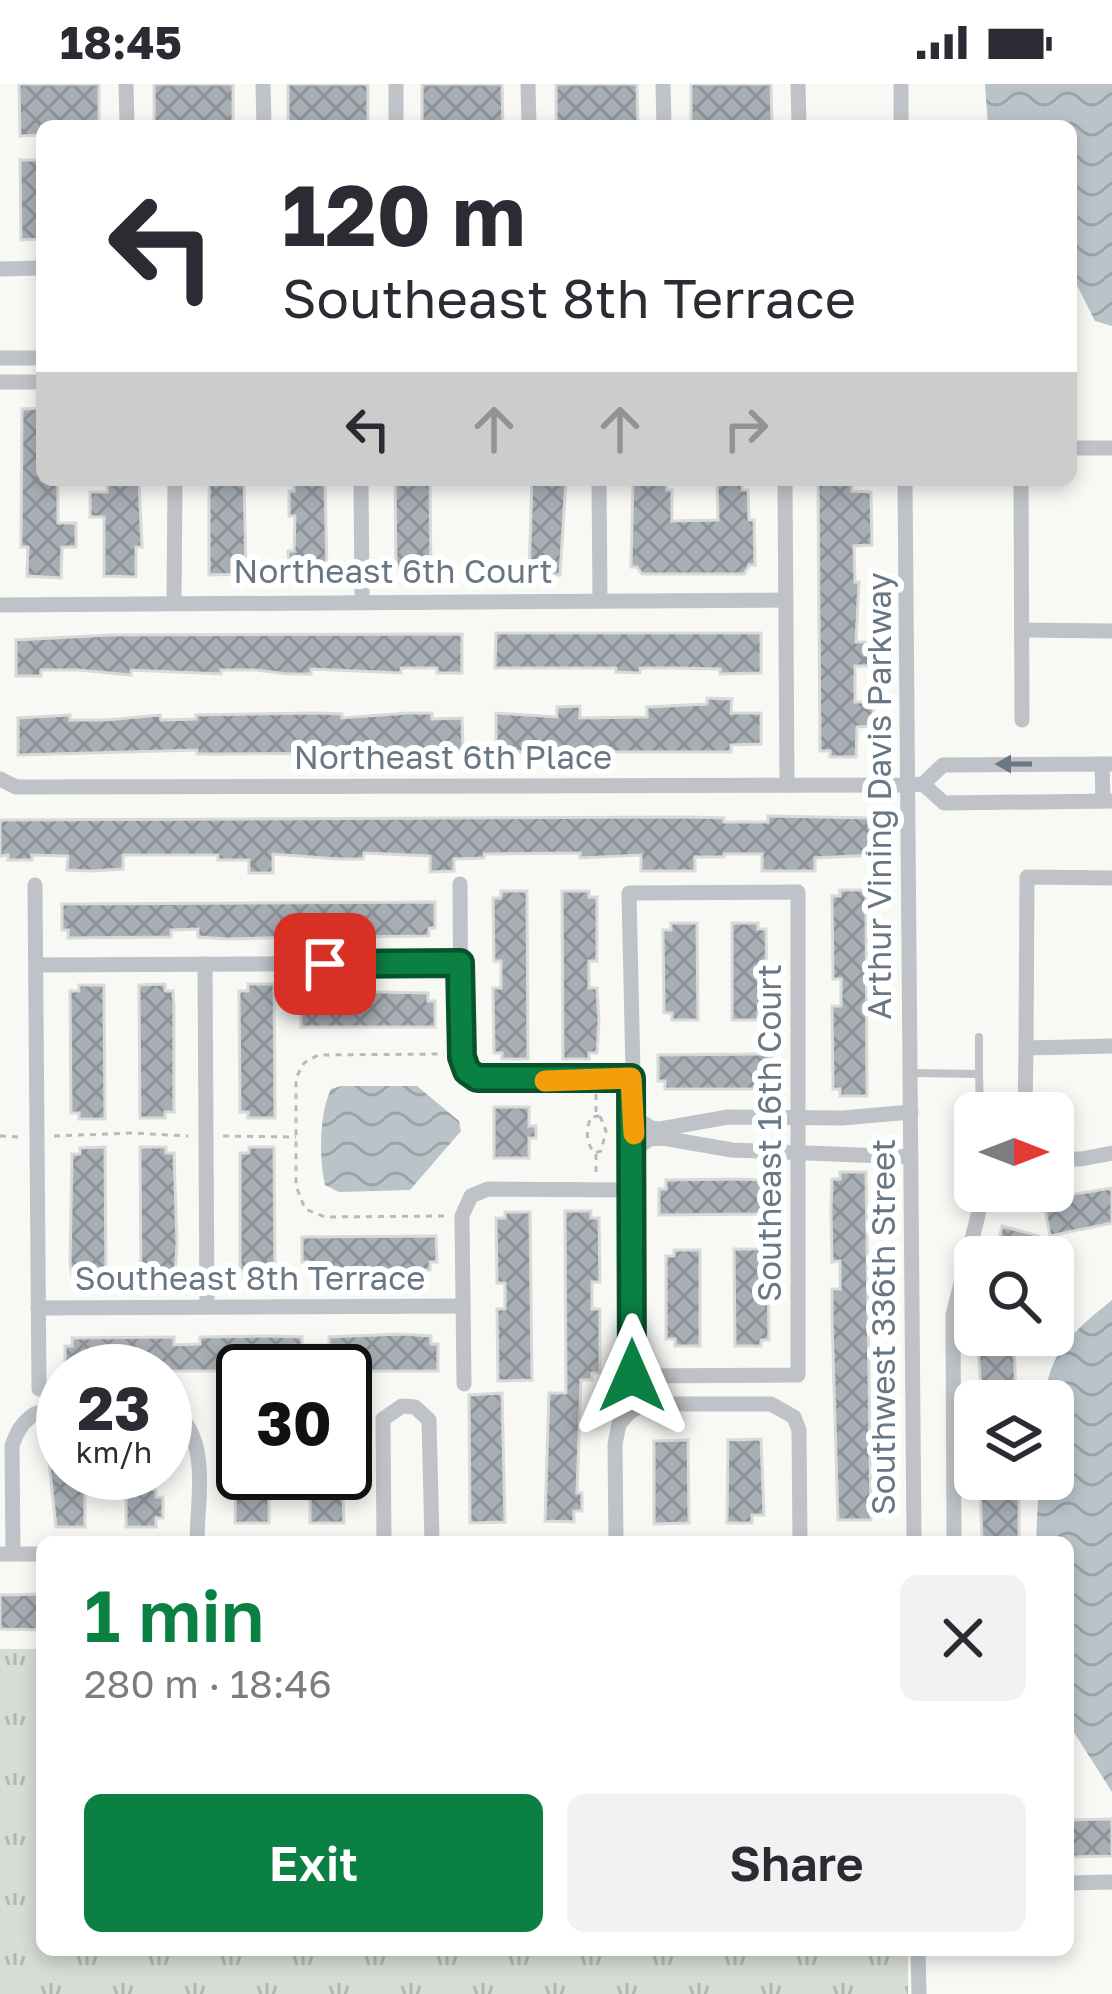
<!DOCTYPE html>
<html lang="en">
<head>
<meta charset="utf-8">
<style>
	:root { --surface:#fff; --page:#f2f2f3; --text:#2b2b33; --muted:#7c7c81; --accent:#0b8043 }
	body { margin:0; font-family:"Golos Text",sans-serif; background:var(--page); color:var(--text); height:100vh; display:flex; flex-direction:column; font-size:45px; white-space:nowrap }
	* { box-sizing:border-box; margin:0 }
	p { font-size:39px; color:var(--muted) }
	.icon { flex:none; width:66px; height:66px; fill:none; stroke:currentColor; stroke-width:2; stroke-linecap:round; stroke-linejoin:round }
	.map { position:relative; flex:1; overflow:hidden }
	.details { position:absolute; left:36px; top:1452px; width:1038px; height:420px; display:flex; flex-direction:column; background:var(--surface); border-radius:18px; box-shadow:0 6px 18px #0003 }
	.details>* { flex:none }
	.top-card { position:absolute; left:36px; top:36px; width:1041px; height:366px; border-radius:18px; box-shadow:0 6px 18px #0003; background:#fff; color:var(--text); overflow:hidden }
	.needle { width:78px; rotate:90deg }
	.fabs { position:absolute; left:954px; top:1008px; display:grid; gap:24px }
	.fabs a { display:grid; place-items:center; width:120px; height:120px; border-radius:18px; background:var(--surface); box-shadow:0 6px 18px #0003; font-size:60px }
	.speed { position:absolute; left:36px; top:1260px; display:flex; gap:24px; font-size:60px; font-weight:700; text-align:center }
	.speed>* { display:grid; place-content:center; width:156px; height:156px; border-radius:50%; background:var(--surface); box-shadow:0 6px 18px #0003; line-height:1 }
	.speed small { font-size:30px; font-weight:400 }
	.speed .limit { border:6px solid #111; border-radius:18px; background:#fff; color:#111 }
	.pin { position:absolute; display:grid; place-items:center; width:102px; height:102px; color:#fff; margin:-51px; border-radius:24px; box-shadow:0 6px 18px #0006 }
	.me { position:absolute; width:132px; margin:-66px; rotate:0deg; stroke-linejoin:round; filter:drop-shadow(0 0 9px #0008) }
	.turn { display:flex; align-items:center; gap:42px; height:252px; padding:0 48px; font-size:54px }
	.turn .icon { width:156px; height:156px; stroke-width:2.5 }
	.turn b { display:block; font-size:84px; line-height:102px }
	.lanes { display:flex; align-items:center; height:114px; padding:0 48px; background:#0003; justify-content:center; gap:60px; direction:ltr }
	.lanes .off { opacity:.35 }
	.round { display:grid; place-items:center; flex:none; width:126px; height:126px; border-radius:18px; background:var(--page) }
	.head { display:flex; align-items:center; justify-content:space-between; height:204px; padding:0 48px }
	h1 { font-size:72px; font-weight:600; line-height:90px; color:var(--accent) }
	.button { display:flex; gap:24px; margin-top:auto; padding:24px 48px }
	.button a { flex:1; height:138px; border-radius:18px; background:var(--accent); color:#fff; font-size:48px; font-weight:600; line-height:138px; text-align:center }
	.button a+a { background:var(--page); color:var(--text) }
	.status { display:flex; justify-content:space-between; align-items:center; height:84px; padding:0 60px; background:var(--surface); direction:ltr }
	.status svg { height:33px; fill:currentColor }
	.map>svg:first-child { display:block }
</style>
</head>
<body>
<div class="status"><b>18:45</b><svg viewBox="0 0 49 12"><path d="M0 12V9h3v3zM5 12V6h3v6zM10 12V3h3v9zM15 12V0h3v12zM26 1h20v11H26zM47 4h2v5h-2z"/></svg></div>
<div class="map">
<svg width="1112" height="1910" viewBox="0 0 1112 1910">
	<defs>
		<pattern id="grass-tufts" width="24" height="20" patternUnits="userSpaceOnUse" patternTransform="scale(3)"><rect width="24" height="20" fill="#d7dcd5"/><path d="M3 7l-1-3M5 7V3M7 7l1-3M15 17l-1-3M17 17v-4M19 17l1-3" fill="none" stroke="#b2b7b2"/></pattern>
		<pattern id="water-waves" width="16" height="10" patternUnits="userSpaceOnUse" patternTransform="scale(3)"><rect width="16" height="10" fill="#b9c3c8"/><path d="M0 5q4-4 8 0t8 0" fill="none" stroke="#9aa3a8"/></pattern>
		<pattern id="building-cross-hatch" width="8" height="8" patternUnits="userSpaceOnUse" patternTransform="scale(3)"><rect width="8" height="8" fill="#a7aeb4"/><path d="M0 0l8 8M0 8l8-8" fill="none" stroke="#8c9298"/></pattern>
	</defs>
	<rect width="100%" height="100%" fill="#f8f8f5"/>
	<polygon fill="url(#grass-tufts)" points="0,1565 42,1565 42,1866 908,1866 908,1910 0,1910"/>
	<g fill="url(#water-waves)">
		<polygon points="985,0 1112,0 1112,242 1095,237 1071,189 1071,42 988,42"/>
		<path d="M341,1002h76l42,35 2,10 -51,59 -71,2 -14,-7c-6,-27 -6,-71 6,-96z"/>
		<path d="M1112,1216v492l-44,-69v-181h-32l3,-63h14v-78h-8c2,-48 31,-72 67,-101z"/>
	</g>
	<g fill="url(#building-cross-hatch)" stroke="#d9d9d8" stroke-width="3">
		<polygon points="19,0 99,0 99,42 42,42 42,51 20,52"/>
		<rect x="154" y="0" width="79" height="42"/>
		<rect x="288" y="0" width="80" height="42"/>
		<polygon points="422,0 502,0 503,42 422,42"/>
		<polygon points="556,0 637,0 638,42 556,42"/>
		<polygon points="691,0 771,0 772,42 691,42"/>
		<polygon points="20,76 42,76 42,155 21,156"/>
		<polygon points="42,324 42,396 58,396 58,439 76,439 76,463 62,463 61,494 27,492 28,463 21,463 22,325"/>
		<polygon points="107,396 139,396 142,463 136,463 136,493 104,492 104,433 90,433 90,408 107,408"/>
		<polygon points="209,396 244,396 246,490 209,491"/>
		<polygon points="294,396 325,396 327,491 289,492 288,467 294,467 295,432 289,432 289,407 294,407"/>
		<polygon points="395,396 430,396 431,490 411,490 411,485 396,485"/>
		<polygon points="532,396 566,396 560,491 529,491"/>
		<polygon points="633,396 666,396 667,406 672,406 672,437 718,436 717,396 742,396 742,406 748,406 749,436 754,436 755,481 749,481 744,490 642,490 637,483 631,483"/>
		<polygon points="818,396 852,396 852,407 871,408 872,461 854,462 855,498 859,498 856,558 873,558 874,582 855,582 855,618 873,618 874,642 857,643 856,673 830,673 830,667 820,667"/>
		<polygon points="496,549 761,549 761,589 720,590 720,585 676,584 640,584 640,589 616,588 616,584 495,584"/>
		<polygon points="462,550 462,589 437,589 437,584 401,584 401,589 311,585 311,590 287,590 256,586 221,586 221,590 131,586 131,591 78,586 41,586 41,592 16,592 16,556 110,551"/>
		<polygon points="707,614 732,615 731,629 761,629 761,660 731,661 731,668 496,668 496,629 557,633 557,623 580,622 580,634 647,633 647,623 707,620"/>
		<polygon points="317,629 342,630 342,634 408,629 432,629 432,635 462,634 463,666 431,666 431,669 227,670 197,670 197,666 18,671 18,634 70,631 70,636 106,636 160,631 161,636 196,635 196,631"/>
		<polygon points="768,732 869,734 869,744 875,744 875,771 815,774 815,787 762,787 762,770 724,770 724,773 695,773 695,787 641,787 641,771 580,774 580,769 484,770 484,774 454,775 454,787 430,788 430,772 364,769 363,775 339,775 273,770 273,789 249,789 249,776 218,776 218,771 123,771 123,785 92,787 67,786 68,772 32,771 32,776 8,776 8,771 0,772 0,736 687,733 724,734 724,738 768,738"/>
		<polygon points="840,806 866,806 867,1012 840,1012 840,1005 833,1005 832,922 841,922 841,895 833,895 832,812 840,812"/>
		<polygon points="501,807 527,807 528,975 502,975 502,969 494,969 493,904 501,904 501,877 494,877 493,814 501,814"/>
		<polygon points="562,807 589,807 589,813 597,813 597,877 589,877 589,904 597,904 599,938 597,969 589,969 589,975 563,975"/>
		<polygon points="435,818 435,844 429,844 429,852 326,853 326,845 300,845 300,853 228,855 198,853 198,845 171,846 171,853 68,854 68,846 62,846 62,820"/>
		<polygon points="671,839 697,839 698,936 672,936 672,929 664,929 663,846 671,846"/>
		<polygon points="732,839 758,839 758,845 766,845 767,929 758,929 758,936 732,936"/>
		<polygon points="165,900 165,907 173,907 174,920 174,1028 165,1028 165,1034 140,1034 139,901"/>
		<polygon points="248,900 274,900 275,1034 248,1034 248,1028 240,1028 239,907 248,907"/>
		<polygon points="79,901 104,901 105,1035 79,1035 79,1029 71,1029 70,907 79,907"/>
		<polygon points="332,907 428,909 428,917 435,917 435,943 301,943 301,918 307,918 307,909"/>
		<polygon points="773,970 773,997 767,997 767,1005 665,1005 665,997 658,997 658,971"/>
		<polygon points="494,1023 529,1023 529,1042 536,1042 536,1054 529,1054 529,1074 494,1074"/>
		<polygon points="105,1063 106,1197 80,1197 80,1191 72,1192 70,1179 72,1070 80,1070 80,1064"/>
		<polygon points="140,1063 166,1063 166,1069 174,1069 177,1160 175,1190 166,1190 166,1197 141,1197"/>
		<polygon points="249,1063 274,1063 275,1197 249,1197 249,1191 240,1191 240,1069 249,1069"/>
		<polygon points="840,1088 866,1088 871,1436 838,1436 832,1236 832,1205 840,1205 840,1177 832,1178 831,1126 832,1095 840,1095"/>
		<polygon points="736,1095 767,1096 767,1105 774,1105 774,1130 659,1131 659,1105 666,1105 666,1096"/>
		<polygon points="1112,1104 1112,1139 1050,1152 1043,1115"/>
		<polygon points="565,1127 591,1127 591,1134 599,1134 600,1198 592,1198 592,1225 600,1225 600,1289 592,1289 592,1296 581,1296 577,1409 582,1409 582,1427 574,1427 574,1438 545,1437 549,1309 566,1309"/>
		<polygon points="505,1128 530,1128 532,1296 498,1297 497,1225 505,1225 505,1199 497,1199 496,1134 505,1134"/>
		<polygon points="1002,1142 1039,1152 1034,1173 995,1173"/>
		<polygon points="436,1152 437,1178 430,1178 430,1186 309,1187 309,1178 302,1178 302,1153"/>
		<polygon points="734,1165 760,1165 760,1172 768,1172 769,1256 761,1256 761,1262 735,1262"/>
		<polygon points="674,1166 700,1166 700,1262 675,1262 675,1255 666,1255 666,1172 674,1172"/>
		<polygon points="401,1250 431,1252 431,1260 438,1260 438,1287 243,1287 243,1372 231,1373 230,1287 65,1287 65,1262 72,1262 72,1254 174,1253 174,1261 200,1260 200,1253 271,1252 302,1253 302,1261 329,1261 329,1253"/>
		<polygon points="1014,1252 1016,1317 982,1317 977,1253"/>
		<polygon points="502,1309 505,1438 470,1439 469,1311"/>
		<polygon points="761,1355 764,1431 752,1431 752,1439 727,1439 728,1356"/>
		<polygon points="688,1356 689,1439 654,1440 654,1357"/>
		<polygon points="48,1369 63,1369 63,1389 85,1389 85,1443 56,1443"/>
		<polygon points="126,1389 150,1389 150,1405 156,1406 156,1413 163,1413 163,1434 156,1434 156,1443 126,1443"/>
		<polygon points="236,1389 269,1389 269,1439 235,1439"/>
		<polygon points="310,1389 342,1389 344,1439 310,1439"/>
		<polygon points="1019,1400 1019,1458 982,1458 980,1401"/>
		<polygon points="42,1510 42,1546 0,1545 0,1511"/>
		<polygon points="1112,1735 1112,1772 1068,1773 1068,1736"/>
	</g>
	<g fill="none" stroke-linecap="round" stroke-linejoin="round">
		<g stroke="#b8bbbe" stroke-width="3" stroke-dasharray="6 6" stroke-linecap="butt">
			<polyline points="596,1010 596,1030"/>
			<path d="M600,1032l6,15 -5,20 -6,2c-10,-10 -9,-24 -4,-36z"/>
			<polyline points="0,1052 20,1053"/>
			<polyline points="54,1052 133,1049 188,1052"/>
			<polyline points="223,1052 296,1053"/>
			<polyline points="596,1070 596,1091"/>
			<polyline points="444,1132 325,1133 305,1125 296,1102 296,994 304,979 318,971 444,970"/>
		</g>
		<g stroke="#bfc3c7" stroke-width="8">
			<polyline points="912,989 979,990 979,953"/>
			<polyline points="979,990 980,1026"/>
		</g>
		<g stroke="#bfc3c7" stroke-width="15">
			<polyline points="126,0 127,42"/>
			<polyline points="263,0 264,42"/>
			<polyline points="528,0 529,42"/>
			<polyline points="663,0 664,42"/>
			<polyline points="798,0 799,42"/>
			<polyline points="901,0 901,42"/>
			<polyline points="396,42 396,0"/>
			<polyline points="0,185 42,184"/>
			<polyline points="0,274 42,274"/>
			<polyline points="0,298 42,298"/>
			<polyline points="1071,364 1112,364"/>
			<polyline points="361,396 362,516"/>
			<polyline points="599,396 600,515"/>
			<polyline points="785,396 787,701"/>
			<polyline points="905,396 914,1458"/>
			<polyline points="1021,396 1022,636"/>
			<polyline points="174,518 175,396"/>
			<polyline points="0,521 786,516"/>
			<polyline points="1022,546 1112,547"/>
			<polyline points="1102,680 1103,717"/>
			<polyline points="0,695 16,703 907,701 923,700 943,681 1112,680"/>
			<polyline points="923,700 944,719 1112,717"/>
			<polyline points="1112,794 1027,793 1026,964 1112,962"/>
			<polyline points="460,800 461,970 467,987 489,997 631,994"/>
			<polyline points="35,801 39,1305"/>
			<polygon points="798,808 798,1291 632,1292 634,1033 629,809"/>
			<polyline points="205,880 207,1223"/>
			<polyline points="36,881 461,879"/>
			<polyline points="1025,1029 1026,964"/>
			<polyline points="634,1033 651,1044 660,1045 728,1033 842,1034 911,1028"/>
			<polyline points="634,1067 649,1055 663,1054 732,1066 911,1073"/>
			<polyline points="1053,1075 1081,1075 1112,1069"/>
			<polyline points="38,1224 463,1222"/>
			<polyline points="464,1300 462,1132 471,1112 488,1105 632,1106"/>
			<path d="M165,1324c48,18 32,93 32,134"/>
			<polyline points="384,1458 383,1335 402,1322 415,1323 429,1336 432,1458"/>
			<polyline points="616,1458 615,1360 619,1340 630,1328 643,1320 771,1320 794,1333 799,1346 800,1458"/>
			<polyline points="954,1458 953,1231 984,1107"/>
			<polyline points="0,1470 42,1470"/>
			<path d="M13,1470l-1,-108c8,-26 23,-38 51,-38"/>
			<polyline points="1068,1799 1112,1798"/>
			<polyline points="918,1866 919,1910"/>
		</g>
	</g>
	<defs><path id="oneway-solid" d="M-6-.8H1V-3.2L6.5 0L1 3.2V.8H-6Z" transform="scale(3)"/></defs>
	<use fill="#697784" href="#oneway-solid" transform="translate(1014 680) rotate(180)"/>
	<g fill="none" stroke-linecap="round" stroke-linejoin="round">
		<defs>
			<polyline id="route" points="325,880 460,879 462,973 467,987 477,994 631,994 632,1292"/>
		</defs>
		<use href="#route" stroke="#07532c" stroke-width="30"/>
		<use href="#route" stroke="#0b8043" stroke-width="21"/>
		<polyline stroke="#f59e0b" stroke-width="21" points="545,997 631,994 634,1050"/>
	</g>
	<g text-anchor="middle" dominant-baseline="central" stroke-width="12" stroke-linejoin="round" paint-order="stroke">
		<g font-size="33" fill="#697784" stroke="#fff">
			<text x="393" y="486">Northeast 6th Court</text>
			<text x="453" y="672">Northeast 6th Place</text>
			<text transform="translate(878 712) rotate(-90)">Arthur Vining Davis Parkway</text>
			<text transform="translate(768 1049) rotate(-90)">Southeast 16th Court</text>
			<text x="250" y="1193">Southeast 8th Terrace</text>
			<text transform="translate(882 1243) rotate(-90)">Southwest 336th Street</text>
		</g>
	</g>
</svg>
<div class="fabs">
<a><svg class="needle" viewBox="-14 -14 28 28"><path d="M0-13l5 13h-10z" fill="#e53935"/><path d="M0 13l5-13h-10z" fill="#7c7c81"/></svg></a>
<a><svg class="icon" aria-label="search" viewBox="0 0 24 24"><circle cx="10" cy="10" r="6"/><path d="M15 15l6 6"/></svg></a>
<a><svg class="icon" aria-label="layers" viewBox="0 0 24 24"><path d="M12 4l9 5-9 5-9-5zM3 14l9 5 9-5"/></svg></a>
</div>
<div class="speed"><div>23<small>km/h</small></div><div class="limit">30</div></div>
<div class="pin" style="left:325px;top:880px;background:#d93025"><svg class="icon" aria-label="arrive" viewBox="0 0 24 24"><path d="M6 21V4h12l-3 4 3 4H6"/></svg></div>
<svg class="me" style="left:632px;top:1292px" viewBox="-20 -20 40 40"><path d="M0-17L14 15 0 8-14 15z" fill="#0b8043" stroke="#fff" stroke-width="4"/></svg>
<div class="top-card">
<div class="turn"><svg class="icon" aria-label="left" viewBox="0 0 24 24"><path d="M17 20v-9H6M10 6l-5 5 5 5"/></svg><div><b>120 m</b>Southeast 8th Terrace</div></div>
<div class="lanes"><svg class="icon" aria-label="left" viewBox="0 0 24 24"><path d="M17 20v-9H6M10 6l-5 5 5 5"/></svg><svg class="icon off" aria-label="ahead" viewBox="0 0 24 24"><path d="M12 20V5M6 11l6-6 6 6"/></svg><svg class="icon off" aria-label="ahead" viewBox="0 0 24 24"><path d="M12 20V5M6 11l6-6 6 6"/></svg><svg class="icon off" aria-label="right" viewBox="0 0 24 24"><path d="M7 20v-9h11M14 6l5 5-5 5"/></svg></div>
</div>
<section class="details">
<div class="head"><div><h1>1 min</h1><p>280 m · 18:46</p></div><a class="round"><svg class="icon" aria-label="close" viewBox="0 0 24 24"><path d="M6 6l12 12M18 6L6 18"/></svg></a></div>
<div class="button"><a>Exit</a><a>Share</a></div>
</section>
</div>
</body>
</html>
